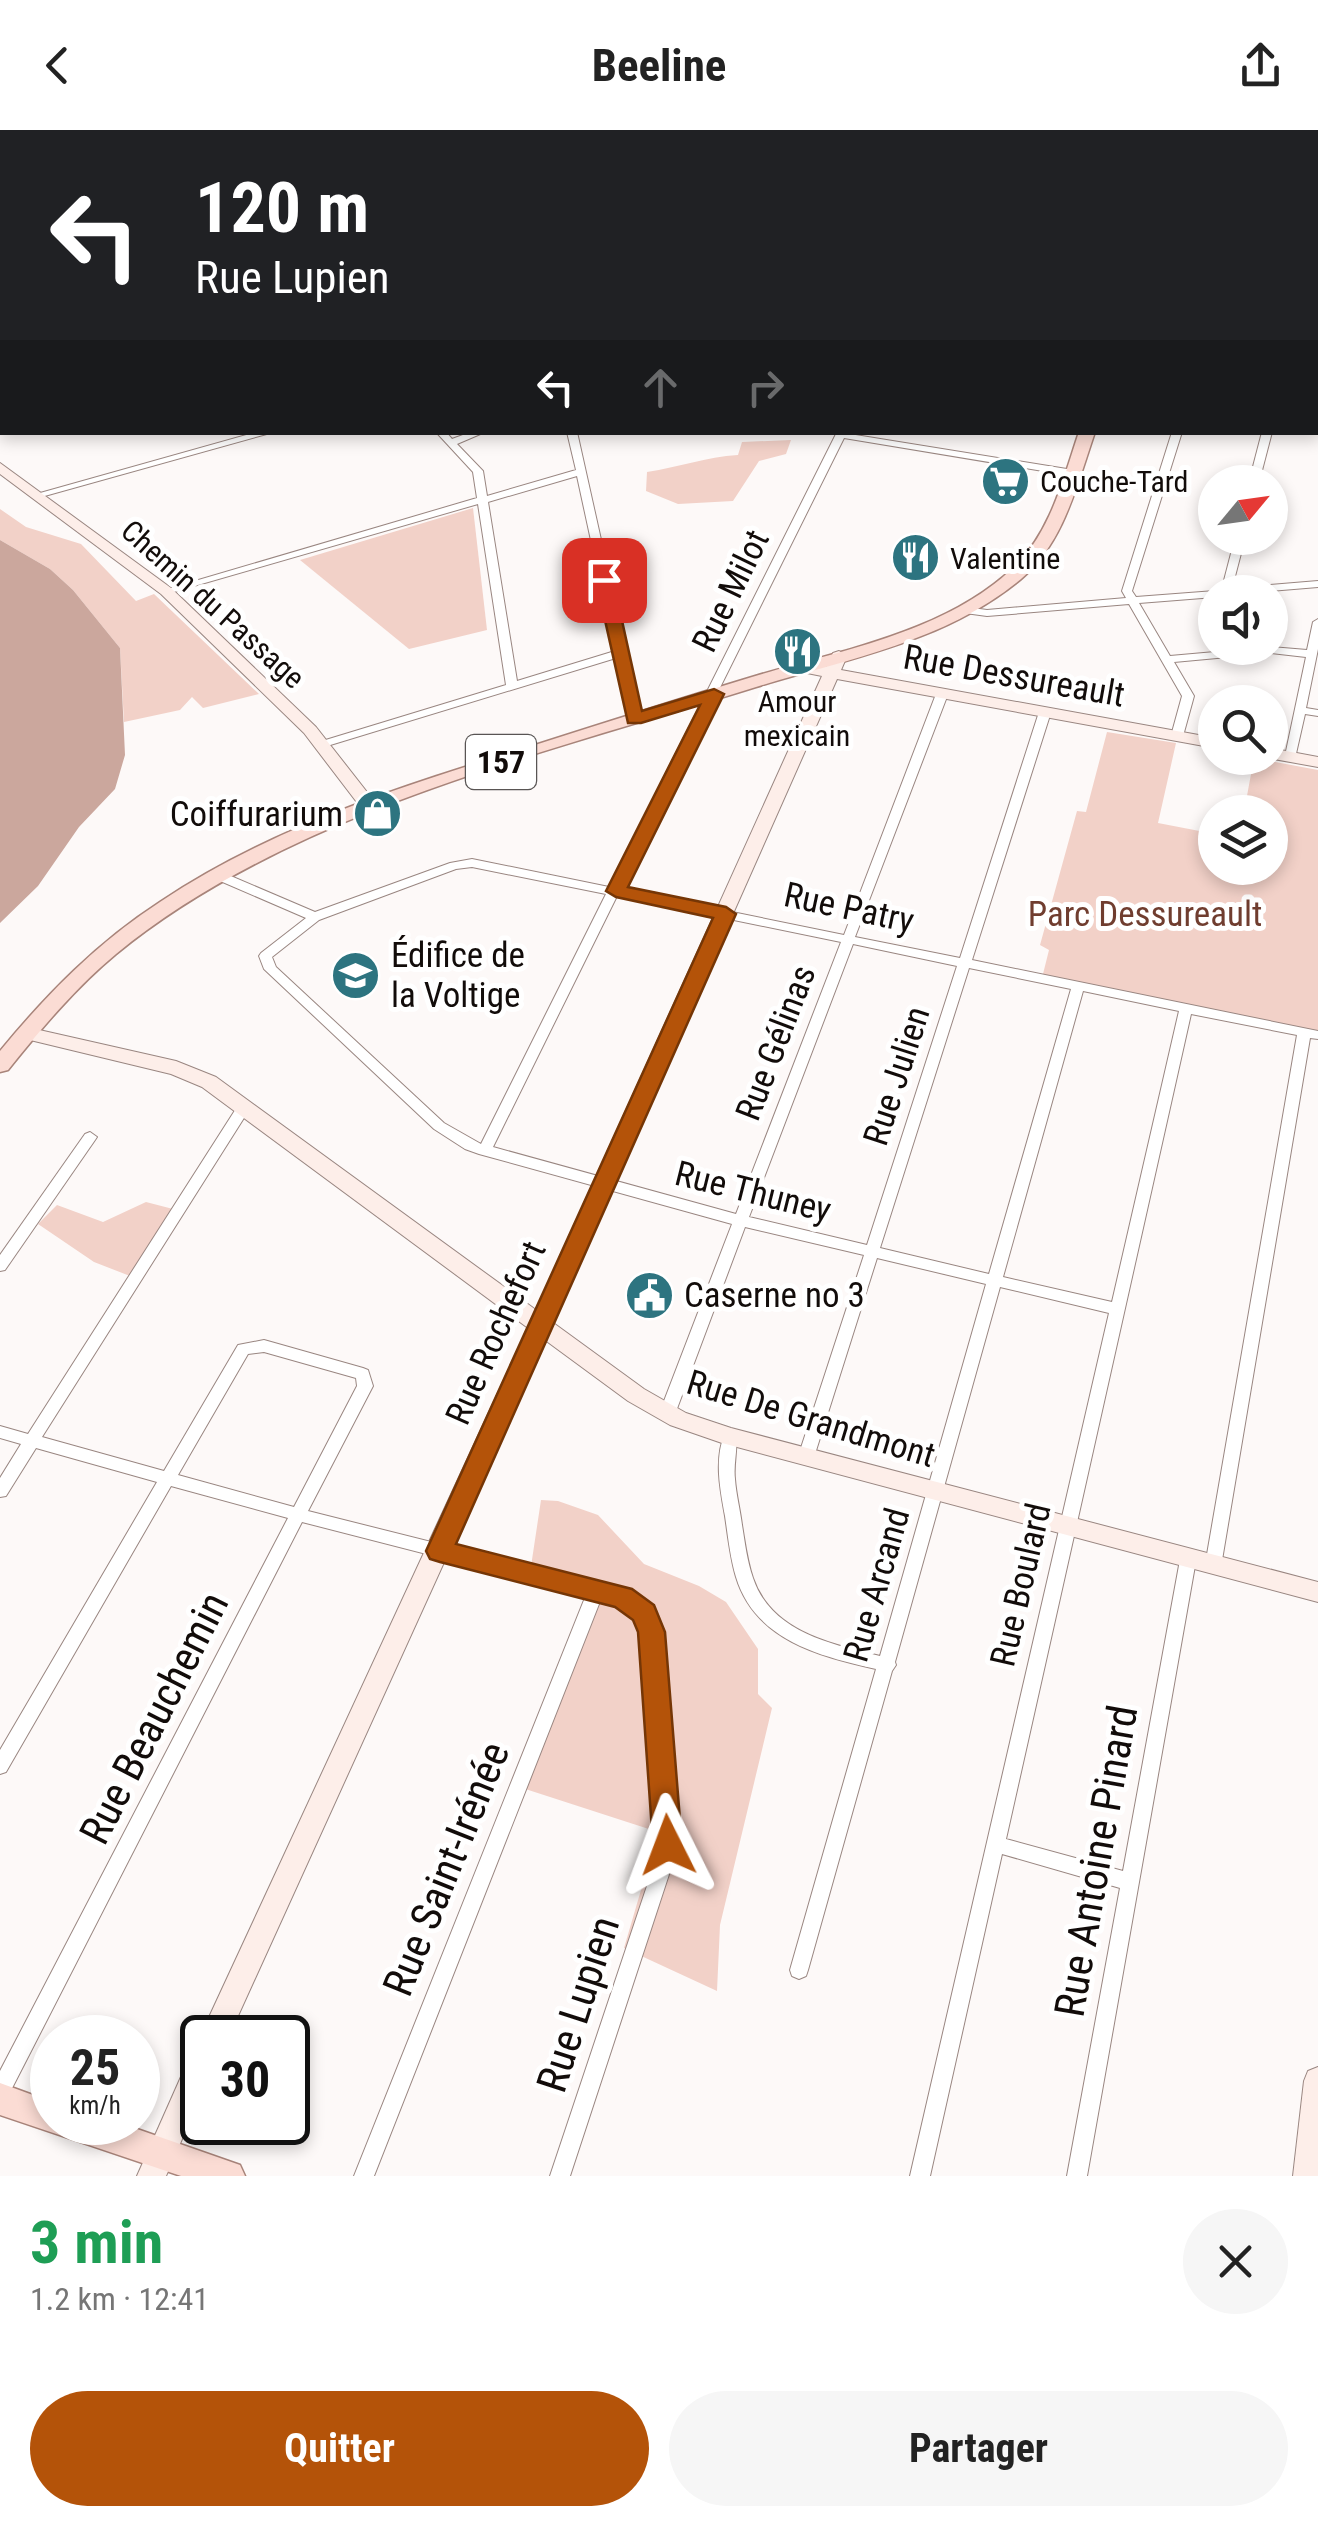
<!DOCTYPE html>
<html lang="fr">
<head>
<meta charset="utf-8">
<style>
	:root { --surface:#fff; --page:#f6f6f6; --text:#222; --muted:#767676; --accent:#b45309 }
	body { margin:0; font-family:"Roboto Condensed",sans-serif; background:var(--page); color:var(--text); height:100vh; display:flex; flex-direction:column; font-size:38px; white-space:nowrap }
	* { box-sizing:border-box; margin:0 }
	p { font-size:32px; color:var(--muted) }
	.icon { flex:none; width:55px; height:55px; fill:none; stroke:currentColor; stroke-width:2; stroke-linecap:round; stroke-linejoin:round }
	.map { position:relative; height:2046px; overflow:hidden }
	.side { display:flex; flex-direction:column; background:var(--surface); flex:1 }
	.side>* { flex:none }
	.hud { position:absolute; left:0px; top:0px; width:1320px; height:305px; box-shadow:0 5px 15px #0003; background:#202124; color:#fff; overflow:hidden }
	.needle { width:65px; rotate:61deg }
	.buttons { position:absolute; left:1198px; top:335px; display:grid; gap:20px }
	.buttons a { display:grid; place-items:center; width:90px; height:90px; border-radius:50%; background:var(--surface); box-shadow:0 5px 15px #0003; font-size:50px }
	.speed { position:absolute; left:30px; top:1885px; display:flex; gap:20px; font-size:50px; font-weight:700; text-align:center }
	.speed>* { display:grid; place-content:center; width:130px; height:130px; border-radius:50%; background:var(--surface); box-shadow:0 5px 15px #0003; line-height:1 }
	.speed small { font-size:25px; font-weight:400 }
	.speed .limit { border:5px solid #111; border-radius:15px; background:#fff; color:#111 }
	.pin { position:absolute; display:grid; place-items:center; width:85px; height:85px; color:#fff; margin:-42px; border-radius:20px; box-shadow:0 5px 15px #0006 }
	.me { position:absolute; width:110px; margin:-55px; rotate:357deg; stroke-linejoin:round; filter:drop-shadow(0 0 8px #0008) }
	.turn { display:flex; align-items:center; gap:35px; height:210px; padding:0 30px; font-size:45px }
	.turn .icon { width:130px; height:130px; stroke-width:2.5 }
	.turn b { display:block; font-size:70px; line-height:85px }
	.lanes { display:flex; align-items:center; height:95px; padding:0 30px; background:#0003; justify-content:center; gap:50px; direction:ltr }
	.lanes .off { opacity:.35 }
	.round { display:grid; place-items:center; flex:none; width:105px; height:105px; border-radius:52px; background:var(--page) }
	.headline { display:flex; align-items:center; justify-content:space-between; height:170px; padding:0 30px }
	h1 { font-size:60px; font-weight:700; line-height:75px; color:#1e9e55 }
	.primary-button { display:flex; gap:20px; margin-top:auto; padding:20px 30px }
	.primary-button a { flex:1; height:115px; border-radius:60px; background:var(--accent); color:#fff; font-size:40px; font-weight:700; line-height:115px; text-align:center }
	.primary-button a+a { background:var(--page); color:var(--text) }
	header { display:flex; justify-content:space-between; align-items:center; height:130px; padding:0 30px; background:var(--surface); font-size:45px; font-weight:700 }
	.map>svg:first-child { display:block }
</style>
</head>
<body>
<header><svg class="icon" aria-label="back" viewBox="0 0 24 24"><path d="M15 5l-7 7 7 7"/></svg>Beeline<svg class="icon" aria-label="share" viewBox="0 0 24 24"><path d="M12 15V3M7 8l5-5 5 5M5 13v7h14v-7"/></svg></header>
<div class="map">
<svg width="1318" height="2046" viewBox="0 0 1318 2046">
	<rect width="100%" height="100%" fill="#fdf9f8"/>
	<g fill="#f2d1c8">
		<path d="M791,310l-5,14 -27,7 -26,40 -55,3 -32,-13 1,-19c32,-5 59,-15 91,-17l4,-13z"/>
		<polygon points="473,378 487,500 409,519 300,430"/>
		<polygon points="0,379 26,397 81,414 136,471 154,464 259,564 203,578 192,567 180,580 124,592 120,518 73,460 50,439 0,410"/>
		<polygon points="1107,602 1176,613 1158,693 1215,704 1215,738 1270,738 1270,682 1244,682 1254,628 1318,640 1318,904 1042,848 1049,820 1040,815 1077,681 1086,682"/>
		<polygon points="146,1072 173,1079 130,1146 94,1132 38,1094 57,1075 103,1092"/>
		<polygon points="541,1370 558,1371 598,1385 644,1434 699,1456 726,1472 758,1519 758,1564 772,1578 720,1795 717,1861 624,1818 658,1702 513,1655 590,1460 530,1443"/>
	</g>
	<polygon fill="#cba79d" points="0,410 50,439 73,460 120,518 125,625 115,659 79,697 38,756 0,793"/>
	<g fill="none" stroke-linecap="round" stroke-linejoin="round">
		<defs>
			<g id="street">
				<polygon points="110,0 118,0 120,2 112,2"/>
				<polygon points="160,0 215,0 218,2 157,2"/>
				<polygon points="839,0 863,0 866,2 845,2"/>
				<rect x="0" y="12" width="2" height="4"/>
				<rect x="0" y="33" width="2" height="4"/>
				<rect x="0" y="68" width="2" height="5"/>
				<polygon points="0,106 2,107 2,111 0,112"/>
				<polygon points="0,143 2,144 2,151 0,151"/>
				<polygon points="0,161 2,161 2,166 0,167"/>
				<polygon points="2,204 2,210 0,211 0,205"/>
				<polygon points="257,302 274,302 41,367 33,365"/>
				<path d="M436,302h10l6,7 19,-7h14l-28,12 26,27 4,25 89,-26 -9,-38h10l64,287 -2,2 -4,1 -6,-3 -13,-61 -289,88h-8v-4l187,-57 -28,-181 -308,89h-8l-1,-2 316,-93 -4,-26zM577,346l38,175 -98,30 -29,-179z"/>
				<path d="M837,302l236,38 5,3 -5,3 -229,-38 -224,451 224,46 92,-241 6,-3 6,3 -93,243 105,21 79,-246 6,-3 6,3 -79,248 346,71v8l-8,-1 -89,528 -2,5 -6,2 -6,-2 -2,-5 92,-531 -106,-21 -185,825 117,32 57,-311 2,-5 6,-2 6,2 2,5 -109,616h-20l53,-288 -118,-34 -72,322h-20l199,-863 -109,-26 -105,375 1,3 -4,6 -84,299 -2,6 -7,3 -7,-3 -2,-6 86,-301c-57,-13 -121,-29 -140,-92 -6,-20 -8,-41 -11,-61 -5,-27 -11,-57 0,-83l5,-2 5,2c4,13 -2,30 0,46 1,15 5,30 7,46 3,18 5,36 11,53 18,54 78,66 127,78l106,-372 -109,-26 -63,199 -3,4 -5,2 -5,-2 -3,-4 66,-202 -119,-28 -70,187 -3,4 -5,2 -5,-2 -3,-4 73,-190 -253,-70 -14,-5 -31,-20 -170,-160 -5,-13 2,-3 45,-35 -95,-41 -2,-3 2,-3h8l96,41 135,-49 22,-4 137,28zM472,737l134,27 -125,250 -37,-21 -168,-156 -4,-10 47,-37 137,-51zM617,766l224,46 -105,272 -243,-67zM853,814l104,22 -90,279 -118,-28zM969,838l102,21 -82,285 -109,-26zM1083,861l96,20 -67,291 -109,-25z"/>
				<polygon points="1172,302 1182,302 1132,461 1136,467 1215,461 1219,462 1215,462 1215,467 1139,473 1170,526 1271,517 1307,520 1313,492 1318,489 1318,519 1306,578 1318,580 1318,586 1305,584 1295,628 1287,628 1285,626 1306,527 1271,523 1174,532 1194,566 1183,606 1177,609 1171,606 1182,566 1129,474 987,486 965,483 960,480 965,477 987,480 1126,468 1122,461"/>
				<polygon points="1262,302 1272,302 1259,352 1249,352"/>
				<polygon points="1235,408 1245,408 1232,458 1318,451 1318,457 1257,462 1221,462"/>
				<path d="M244,972l7,5 -2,3 -207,327 122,34 74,-126 26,-5 99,28 5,2 5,16 -65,125 314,79 24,13 13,29 17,221 -106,323h-20l108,-323 -15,-221c-11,-23 -18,-27 -42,-33l-227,577h-20l232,-581 -284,-73 -295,576 -7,3v-30l288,-553 -117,-32 -165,286 -6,2v-24l157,-268 -121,-34 -30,48 -6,1v-19l21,-34 -21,-6v-12l28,8 211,-330zM264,1222l92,26 1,8 -63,121 -116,-32 70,-121z"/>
				<polygon points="90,1002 97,1007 95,1010 5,1140 0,1141 0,1125 85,1004"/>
			</g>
			<g id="secondary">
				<polygon points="0,333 171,458 316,597 374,671 374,679 362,679 304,603 161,464 0,344"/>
				<polygon points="839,521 847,526 841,540 1215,608 1215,618 837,549 552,1192 644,1259 686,1283 731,1298 1318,1452 1318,1472 722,1313 670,1295 628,1271 545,1210 228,1908 202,1908 202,1914 200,1908 204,1898 528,1198 202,957 171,944 26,909 17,903 26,897 176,931 216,947 536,1180 822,546 797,541 795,538 803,533 826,537 833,523"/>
				<polygon points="1270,618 1318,627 1318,637 1268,628"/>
				<polygon points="202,1918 202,1963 166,2046 137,2046 192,1922"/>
				<polygon points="1318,1937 1318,2046 1293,2046 1304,1951 1308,1941"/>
			</g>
			<g id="primary">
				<path d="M1079,302h16c-18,52 -31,111 -74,147 -76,63 -174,80 -265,108 -211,66 -467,125 -640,267 -41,34 -75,75 -108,116l-8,2v-21c47,-57 98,-109 160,-149 113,-76 246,-117 375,-157 72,-23 144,-46 217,-68 88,-27 193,-44 262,-110 37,-35 49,-88 65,-135z"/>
				<polygon points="0,1953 52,1972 52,1992 117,1992 240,2035 245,2046 181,2046 0,1985"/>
			</g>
			<g id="highway">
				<polygon points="1024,0 1052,0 1053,2 1026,2"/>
				<polygon points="1082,0 1114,0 1115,2 1084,2"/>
				<polygon points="1121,0 1152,0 1153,2 1121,2"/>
			</g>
		</defs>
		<use href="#street" stroke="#998681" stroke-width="2"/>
		<use href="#secondary" stroke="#998681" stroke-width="2"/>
		<use href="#primary" stroke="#a8847a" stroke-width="3"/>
		<use href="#highway" stroke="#a8847a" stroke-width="3"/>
		<use href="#street" fill="#fff" fill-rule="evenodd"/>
		<use href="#secondary" fill="#fdeee9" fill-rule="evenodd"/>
		<use href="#primary" fill="#fbdcd4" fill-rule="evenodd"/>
		<use href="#highway" fill="#f8c5b7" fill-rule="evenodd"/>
		<polyline stroke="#544f4d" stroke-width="2.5" stroke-dasharray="8 8" stroke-linecap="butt" points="386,0 404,2"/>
	</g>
	<polygon fill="#b45309" stroke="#753606" stroke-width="2.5" points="604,445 613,450 642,581 714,559 724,564 628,757 726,777 736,784 456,1414 632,1459 654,1475 665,1502 682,1715 678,1724 668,1729 657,1724 653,1715 638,1502 633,1490 615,1477 440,1432 430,1429 426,1421 713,788 616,767 606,761 700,575 641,593 628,593 596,450"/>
	<defs>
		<symbol id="supermarket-disc" viewBox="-11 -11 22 22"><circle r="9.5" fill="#2d7480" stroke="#fff"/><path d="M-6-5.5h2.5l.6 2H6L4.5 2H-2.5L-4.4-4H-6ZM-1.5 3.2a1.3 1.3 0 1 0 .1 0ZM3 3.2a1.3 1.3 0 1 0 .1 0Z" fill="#fff"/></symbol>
		<symbol id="restaurant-disc" viewBox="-11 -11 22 22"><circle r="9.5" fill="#2d7480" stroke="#fff"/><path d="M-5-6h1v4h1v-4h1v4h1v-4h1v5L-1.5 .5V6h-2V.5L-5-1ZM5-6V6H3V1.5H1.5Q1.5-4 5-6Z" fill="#fff"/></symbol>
		<symbol id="shop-disc" viewBox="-11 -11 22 22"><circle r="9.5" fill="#2d7480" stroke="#fff"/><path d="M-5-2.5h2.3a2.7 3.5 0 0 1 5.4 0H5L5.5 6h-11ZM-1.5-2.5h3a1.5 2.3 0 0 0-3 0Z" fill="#fff"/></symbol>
		<symbol id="school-disc" viewBox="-11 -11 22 22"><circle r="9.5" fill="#2d7480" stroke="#fff"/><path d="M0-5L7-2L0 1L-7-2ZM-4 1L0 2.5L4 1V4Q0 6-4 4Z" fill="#fff"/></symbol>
		<symbol id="civic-disc" viewBox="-11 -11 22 22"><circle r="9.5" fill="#2d7480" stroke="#fff"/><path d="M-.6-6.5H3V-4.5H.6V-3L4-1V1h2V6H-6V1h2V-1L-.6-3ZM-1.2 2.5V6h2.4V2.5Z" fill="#fff"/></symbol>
	</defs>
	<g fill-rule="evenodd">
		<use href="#supermarket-disc" x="978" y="324" width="55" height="55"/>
		<use href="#restaurant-disc" x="888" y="400" width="55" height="55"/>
		<use href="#restaurant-disc" x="770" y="494" width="55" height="55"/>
		<use href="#shop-disc" x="350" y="656" width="55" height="55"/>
		<use href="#school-disc" x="328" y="818" width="55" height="55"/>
		<use href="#civic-disc" x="622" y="1138" width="55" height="55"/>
	</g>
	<g text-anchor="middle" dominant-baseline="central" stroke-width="10" stroke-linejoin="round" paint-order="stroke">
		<g font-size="30" fill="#120c0a" stroke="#fff" text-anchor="start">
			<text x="1040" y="351">Couche-Tard</text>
			<text x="950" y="428">Valentine</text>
			<text x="797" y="571" text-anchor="middle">Amour<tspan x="797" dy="34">mexicain</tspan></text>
		</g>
		<g font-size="30" fill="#120c0a" stroke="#fff">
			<text transform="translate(213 474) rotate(42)">Chemin du Passage</text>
		</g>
		<rect fill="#fff" stroke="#595554" stroke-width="2.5" x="466" y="605" width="70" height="54" rx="8"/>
		<g font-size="32" font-weight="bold" fill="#120c0a">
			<text x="501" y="632">157</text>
		</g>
		<g font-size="35" fill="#120c0a" stroke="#fff">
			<text transform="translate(731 461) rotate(-64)">Rue Milot</text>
			<text transform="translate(1014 546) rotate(10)">Rue Dessureault</text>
			<text transform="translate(849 778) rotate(12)">Rue Patry</text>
			<text transform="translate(776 913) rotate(-69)">Rue Gélinas</text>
			<text transform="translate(897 946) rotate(-72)">Rue Julien</text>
			<text transform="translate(753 1062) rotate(14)">Rue Thuney</text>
			<text transform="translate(496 1203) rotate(-66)">Rue Rochefort</text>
			<text transform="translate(811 1289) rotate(17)">Rue De Grandmont</text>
			<text transform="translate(877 1455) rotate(-74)">Rue Arcand</text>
			<text transform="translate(1021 1455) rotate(-77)">Rue Boulard</text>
		</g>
		<g font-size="35" fill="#120c0a" stroke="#fff" text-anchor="start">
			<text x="343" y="684" text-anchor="end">Coiffurarium</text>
			<text x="391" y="825">Édifice de<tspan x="391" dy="40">la Voltige</tspan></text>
			<text x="684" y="1165">Caserne no 3</text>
		</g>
		<g font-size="35" fill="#703d2f" stroke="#fff">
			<text x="1145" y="784">Parc Dessureault</text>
		</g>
		<g font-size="42" fill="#120c0a" stroke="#fff">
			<text transform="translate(154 1588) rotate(-63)">Rue Beauchemin</text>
			<text transform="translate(1096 1731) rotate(-80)">Rue Antoine Pinard</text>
			<text transform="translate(446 1739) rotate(-68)">Rue Saint-Irénée</text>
			<text transform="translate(578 1874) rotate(-72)">Rue Lupien</text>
		</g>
	</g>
</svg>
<div class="buttons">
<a><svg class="needle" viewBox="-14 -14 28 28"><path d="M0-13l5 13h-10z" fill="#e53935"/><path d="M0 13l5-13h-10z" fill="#767676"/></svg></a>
<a><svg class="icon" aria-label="sound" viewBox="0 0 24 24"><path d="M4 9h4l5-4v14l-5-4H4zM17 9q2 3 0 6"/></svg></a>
<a><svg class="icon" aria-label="search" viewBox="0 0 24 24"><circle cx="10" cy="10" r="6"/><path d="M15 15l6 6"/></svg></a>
<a><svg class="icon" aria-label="layers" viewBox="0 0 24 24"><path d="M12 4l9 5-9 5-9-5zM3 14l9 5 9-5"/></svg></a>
</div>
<div class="speed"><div>25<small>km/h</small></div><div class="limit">30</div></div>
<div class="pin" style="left:604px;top:450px;background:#d93025"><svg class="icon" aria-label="arrive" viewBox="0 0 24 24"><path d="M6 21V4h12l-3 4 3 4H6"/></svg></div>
<svg class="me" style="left:668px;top:1715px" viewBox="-20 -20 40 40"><path d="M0-17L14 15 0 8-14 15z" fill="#b45309" stroke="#fff" stroke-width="4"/></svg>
<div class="hud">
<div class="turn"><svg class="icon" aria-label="left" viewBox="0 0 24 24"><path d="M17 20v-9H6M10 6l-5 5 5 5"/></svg><div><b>120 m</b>Rue Lupien</div></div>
<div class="lanes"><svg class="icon" aria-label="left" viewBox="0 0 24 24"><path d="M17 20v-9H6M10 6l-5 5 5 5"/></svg><svg class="icon off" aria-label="ahead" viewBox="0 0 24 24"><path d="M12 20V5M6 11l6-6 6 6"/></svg><svg class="icon off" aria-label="right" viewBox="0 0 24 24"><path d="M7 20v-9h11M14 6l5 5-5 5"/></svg></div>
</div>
</div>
<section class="side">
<div class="headline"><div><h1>3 min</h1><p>1.2 km · 12:41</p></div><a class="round"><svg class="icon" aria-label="close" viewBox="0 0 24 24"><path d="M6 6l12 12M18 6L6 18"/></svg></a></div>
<div class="primary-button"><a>Quitter</a><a>Partager</a></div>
</section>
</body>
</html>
